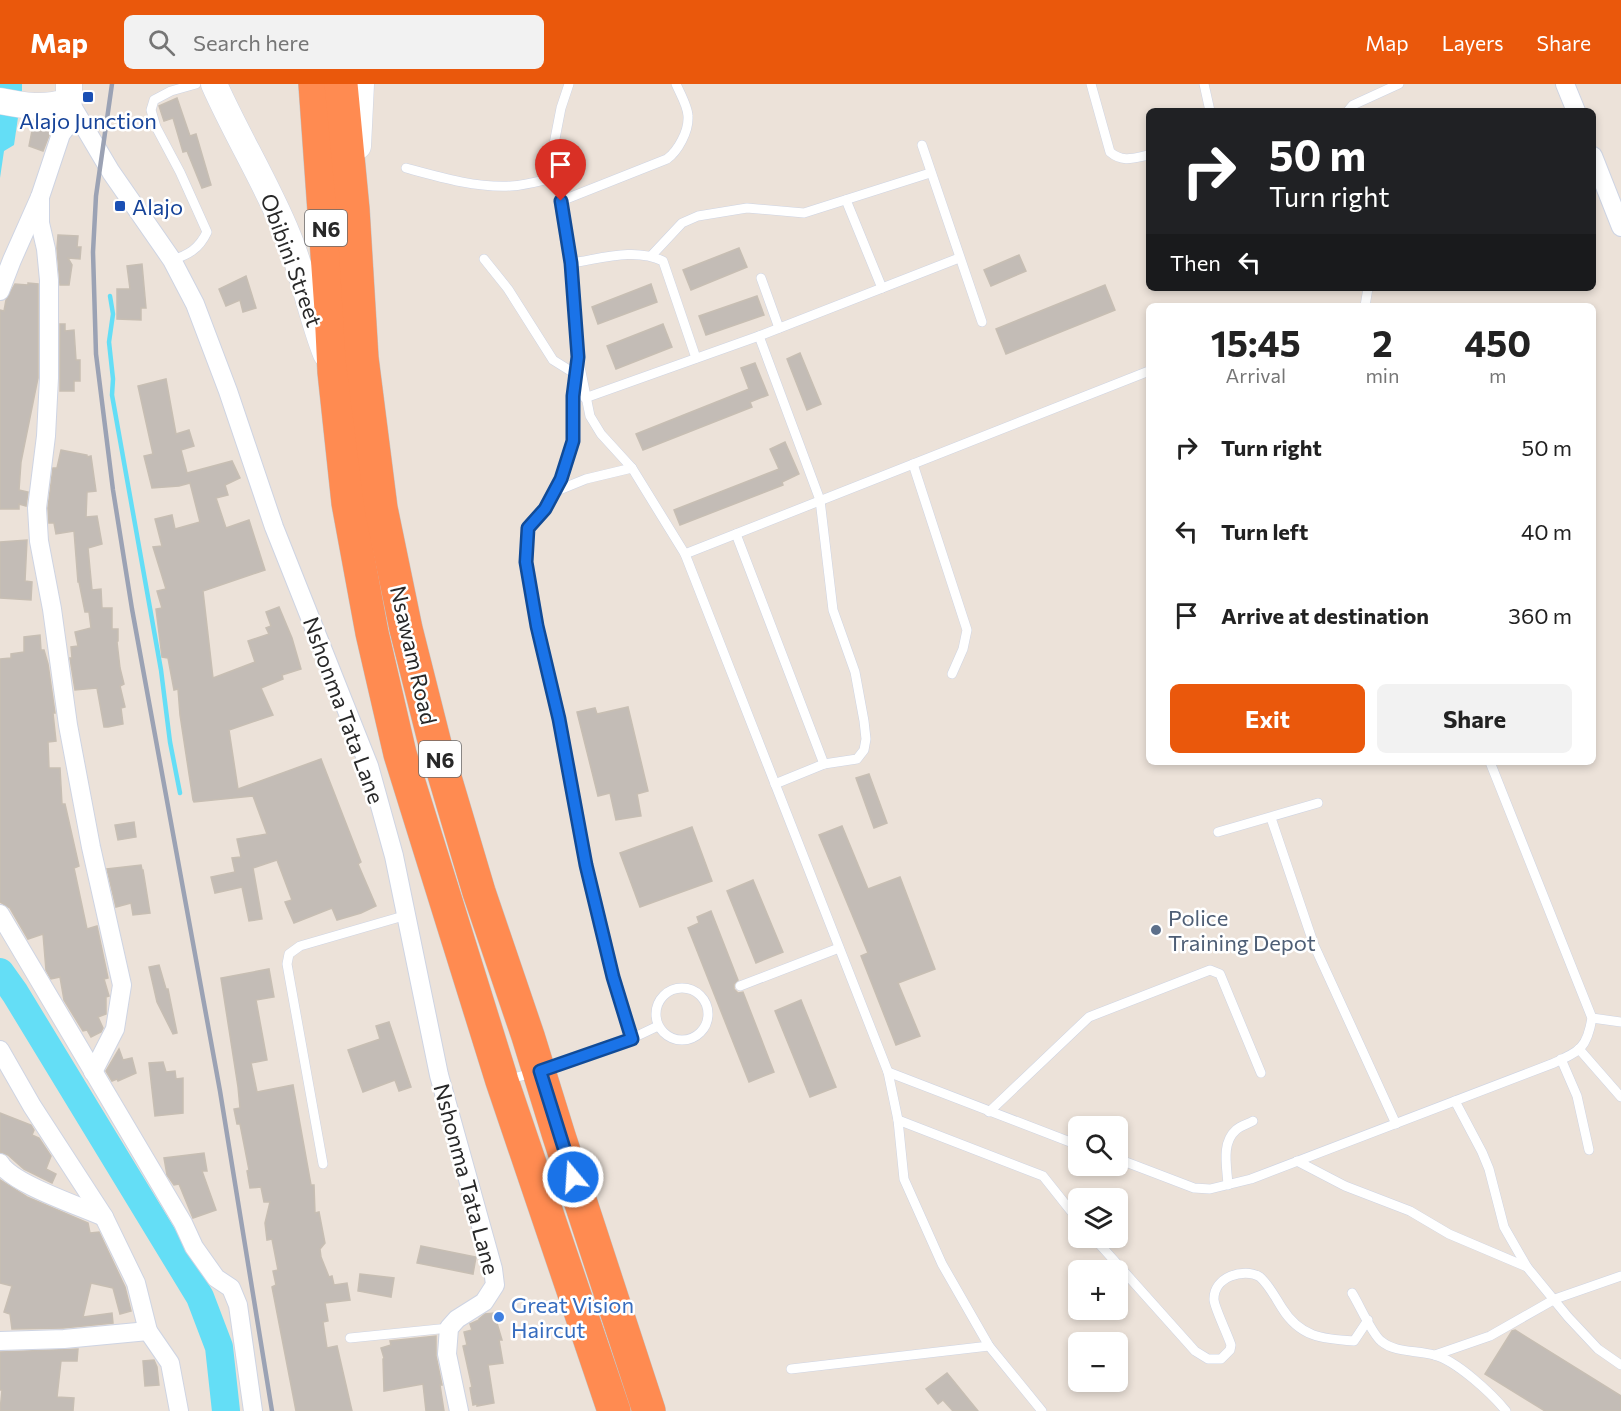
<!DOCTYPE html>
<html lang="en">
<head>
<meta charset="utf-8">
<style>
	:root { --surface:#fff; --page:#f2f2f2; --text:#222; --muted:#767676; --accent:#ea580c }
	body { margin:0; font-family:Commissioner,sans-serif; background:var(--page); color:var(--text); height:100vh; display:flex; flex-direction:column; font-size:22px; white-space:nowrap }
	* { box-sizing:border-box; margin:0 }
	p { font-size:20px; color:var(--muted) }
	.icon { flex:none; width:33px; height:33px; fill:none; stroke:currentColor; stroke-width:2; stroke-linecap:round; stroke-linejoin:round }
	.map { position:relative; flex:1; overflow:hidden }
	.sheet { position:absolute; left:1146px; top:219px; width:450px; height:462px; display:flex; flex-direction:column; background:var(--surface); border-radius:9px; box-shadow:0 3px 9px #0003 }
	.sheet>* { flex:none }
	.hud { position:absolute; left:1146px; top:24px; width:450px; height:183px; border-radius:9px; box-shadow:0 3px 9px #0003; background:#202124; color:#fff; overflow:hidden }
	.buttons { position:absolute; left:1068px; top:1032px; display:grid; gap:12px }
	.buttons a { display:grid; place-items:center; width:60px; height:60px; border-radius:9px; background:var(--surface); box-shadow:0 3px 9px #0003; font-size:30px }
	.pin { position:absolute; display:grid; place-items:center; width:51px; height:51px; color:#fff; margin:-62px -26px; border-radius:50% 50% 50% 0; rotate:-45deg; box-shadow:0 0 6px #0007 }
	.pin .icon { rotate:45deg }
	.me { position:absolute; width:66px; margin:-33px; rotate:342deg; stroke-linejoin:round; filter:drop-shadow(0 0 4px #0008) }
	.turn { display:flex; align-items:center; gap:21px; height:126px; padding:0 24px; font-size:27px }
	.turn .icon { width:78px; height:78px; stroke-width:2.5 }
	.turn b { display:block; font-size:42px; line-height:51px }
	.then { display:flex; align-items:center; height:57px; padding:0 24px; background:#0003; gap:12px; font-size:22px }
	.eta { display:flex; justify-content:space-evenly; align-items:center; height:102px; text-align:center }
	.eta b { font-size:36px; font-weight:700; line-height:42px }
	.primary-button { display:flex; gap:12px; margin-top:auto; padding:12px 24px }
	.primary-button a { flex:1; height:69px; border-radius:9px; background:var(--accent); color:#fff; font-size:24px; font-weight:700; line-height:69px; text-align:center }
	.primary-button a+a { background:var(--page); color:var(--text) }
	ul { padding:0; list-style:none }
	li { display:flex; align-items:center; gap:18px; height:84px; padding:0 24px }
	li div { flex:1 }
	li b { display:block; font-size:22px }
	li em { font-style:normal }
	header { display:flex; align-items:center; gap:36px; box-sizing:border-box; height:84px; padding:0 30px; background:var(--accent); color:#fff }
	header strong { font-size:28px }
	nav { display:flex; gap:33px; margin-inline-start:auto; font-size:21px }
	.search { width:420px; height:54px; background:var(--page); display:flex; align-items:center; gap:15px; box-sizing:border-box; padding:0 21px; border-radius:9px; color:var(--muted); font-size:22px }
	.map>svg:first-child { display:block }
</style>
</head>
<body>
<header>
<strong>Map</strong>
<div class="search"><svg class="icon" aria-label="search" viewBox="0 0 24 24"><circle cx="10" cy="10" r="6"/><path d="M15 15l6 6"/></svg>Search here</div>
<nav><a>Map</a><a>Layers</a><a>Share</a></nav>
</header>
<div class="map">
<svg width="1621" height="1327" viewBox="0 0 1621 1327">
	<rect width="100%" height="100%" fill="#ece2d9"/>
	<polygon fill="#64def6" points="0,0 22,0 22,6 14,61 4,67 0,94"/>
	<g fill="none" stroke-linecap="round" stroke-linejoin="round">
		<polyline stroke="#64def6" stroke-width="4.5" points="110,212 113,230 109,258 113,295 112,311 161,586 170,658 180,709"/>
		<polyline stroke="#64def6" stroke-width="28" points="0,888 15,909 200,1213 219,1263 226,1327"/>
	</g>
	<g fill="#c3bcb6" stroke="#c7beb3" stroke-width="1.5">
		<polygon points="177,14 190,52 196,50 211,101 202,104 187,67 183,68 173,34 164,37 159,22"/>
		<polygon points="34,37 53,41 43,67 29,62"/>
		<polygon points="58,151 78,152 77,163 81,163 80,175 68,174 72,181 69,201 60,201 57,164"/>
		<polygon points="739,164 747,183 691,206 683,186"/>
		<polygon points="1019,171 1026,187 991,202 984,186"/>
		<polygon points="142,180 146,224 141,224 141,236 117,235 117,205 130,205 127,182"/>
		<polygon points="246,192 256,224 243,228 240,216 226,222 219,205"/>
		<polygon points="28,199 38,200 38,294 21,378 19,406 28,408 26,422 19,420 19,425 0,425 0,226 4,227 6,216 15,200 28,201"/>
		<polygon points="651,200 657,218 598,240 592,223"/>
		<polygon points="1105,201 1115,226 1006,270 996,245"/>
		<polygon points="757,212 764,231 706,251 699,232"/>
		<polygon points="60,240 65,240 65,247 74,246 76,276 80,276 80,297 74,297 74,307 60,307"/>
		<polygon points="663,240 672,263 616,285 607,262"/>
		<polygon points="800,269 821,320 807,326 787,275"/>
		<polygon points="755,279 768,311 750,318 752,323 643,366 636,350 749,305 741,284"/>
		<polygon points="166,295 176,350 189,346 194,362 181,366 187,389 232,377 240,394 225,401 228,411 216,414 226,444 249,436 265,486 203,507 213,594 255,578 248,557 269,550 266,544 271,542 266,528 279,523 292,554 301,585 282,591 283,595 261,604 273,631 229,646 238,705 321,675 361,778 358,780 376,822 361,829 337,836 332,824 294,839 285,818 292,816 277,776 253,784 262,835 249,837 242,803 215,809 211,793 235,788 232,774 241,773 237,755 267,750 253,712 194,718 193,716 180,631 178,605 174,606 168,574 162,573 156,525 162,524 157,507 166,505 153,463 162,462 155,435 172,431 175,445 200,438 190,399 179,402 152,404 144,372 153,370 138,302"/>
		<polygon points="785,358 799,390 782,398 783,401 680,441 674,426 779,385 770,365"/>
		<polygon points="61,366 87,371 87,373 91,372 96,407 87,408 86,433 97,432 102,460 88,464 92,506 101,505 102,524 112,524 112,545 118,545 118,557 117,558 120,584 124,600 120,602 125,623 121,624 123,640 108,643 104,643 97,604 75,606 70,574 72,574 71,563 78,562 75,548 91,544 89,528 85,528 79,498 78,498 74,447 56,450 54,439 49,439 48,424 53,384 57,384"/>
		<polygon points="27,456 25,497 32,498 31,516 0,514 0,458"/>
		<polygon points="40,551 41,566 44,566 48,580 55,629 53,629 56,657 48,658 49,684 60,684 62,720 65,720 79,782 74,784 87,845 97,842 108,894 104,895 109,912 106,913 106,930 98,933 103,944 101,948 91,953 87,946 83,947 64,916 60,893 51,895 46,886 43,850 28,855 10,824 0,818 0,575 11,574 11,570 24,568 24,553"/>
		<polygon points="628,623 648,707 637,710 641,732 616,736 610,709 598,712 577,628 595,624 597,630"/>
		<polygon points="869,690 887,739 874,744 856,694"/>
		<polygon points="134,738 136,753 118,756 115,741"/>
		<polygon points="842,742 868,805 900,793 935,885 898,899 920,952 896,961 861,872 868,869 819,751"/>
		<polygon points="692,743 712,797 640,823 620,769"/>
		<polygon points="141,781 142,786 143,786 150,829 133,831 131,819 116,823 107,785"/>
		<polygon points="753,796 783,868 756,879 727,807"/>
		<polygon points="711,827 738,896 734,900 734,905 738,909 743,908 774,988 749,998 688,844 699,839 697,833"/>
		<polygon points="159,881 166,905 168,905 177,949 173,950 157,918 149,883"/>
		<polygon points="269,885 274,913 256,916 267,976 251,979 257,1008 293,1001 311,1101 314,1101 315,1129 319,1128 325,1159 320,1165 321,1173 329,1193 332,1192 334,1201 347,1199 350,1216 325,1219 328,1237 323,1238 327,1264 337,1262 352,1327 296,1327 272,1203 276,1201 273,1187 278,1186 272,1155 267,1156 265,1139 270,1118 264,1118 261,1103 250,1104 247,1087 249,1086 240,1040 237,1040 234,1025 240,1024 238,1003 221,894"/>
		<polygon points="801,916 836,1003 810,1013 775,927"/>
		<polygon points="389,938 411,1003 399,1007 395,996 363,1008 348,966 380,955 376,942"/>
		<polygon points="119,965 123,976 132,974 136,989 118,997 117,995 112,997 106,987"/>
		<polygon points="163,978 166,988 175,987 176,995 183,994 183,1029 155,1032 149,979"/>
		<polygon points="0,1029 31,1041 34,1046 32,1051 39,1054 51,1072 46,1085 56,1090 52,1099 24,1085 8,1071 0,1068"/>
		<polygon points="204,1069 207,1087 202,1087 216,1126 193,1134 179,1100 174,1101 167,1091 164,1074"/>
		<polygon points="0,1096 27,1113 88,1139 90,1149 99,1148 125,1203 131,1227 120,1230 113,1204 91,1199 83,1233 112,1229 113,1239 63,1244 12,1245 10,1230 4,1228 12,1202 0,1199"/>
		<polygon points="421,1162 476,1173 473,1190 417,1179"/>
		<polygon points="360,1190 394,1194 391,1213 358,1207"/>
		<polygon points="494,1229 502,1256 499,1256 503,1279 488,1281 494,1319 477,1322 477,1320 473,1321 470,1304 472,1303 463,1262 467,1261 464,1248 472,1246 470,1240 479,1236 479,1235 485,1230"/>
		<polygon points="1515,1246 1621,1312 1621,1327 1545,1327 1485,1290 1512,1247"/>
		<polygon points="436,1252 436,1272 442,1301 440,1301 444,1327 426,1327 423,1300 384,1307 383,1275 384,1274 381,1264 391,1261 390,1257"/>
		<polygon points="78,1265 77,1277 61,1277 57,1313 74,1314 73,1327 0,1327 2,1306 0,1306 0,1268"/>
		<polygon points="154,1276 157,1283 159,1301 145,1302 143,1277"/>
		<polygon points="947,1289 978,1327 953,1327 943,1316 938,1320 926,1305"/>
	</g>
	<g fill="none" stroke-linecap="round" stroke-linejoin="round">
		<defs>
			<g id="lane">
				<polyline points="569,0 561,24 553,65 571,179 578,273 590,332 601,350 632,384 685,470 888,988 898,1036 904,1095 942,1180 989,1262 1042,1327"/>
				<path d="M1091,0l19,68c13,11 24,6 39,3"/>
				<polyline points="1204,0 1210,27"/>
				<polyline points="1348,27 1353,21 1399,0"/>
				<polyline points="922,61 982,238"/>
				<path d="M406,84c33,9 70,20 105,18 16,-1 32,-6 46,-9"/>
				<polyline points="846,116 882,204"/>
				<path d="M561,117l106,-42c11,-8 22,-28 21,-43 0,-9 -8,-23 -12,-32"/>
				<polyline points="652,171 682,139 698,132 747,124 804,129 930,89"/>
				<polyline points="484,175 508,205 553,276 577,291"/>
				<path d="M172,176c16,-5 27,-11 35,-28l-27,-60 -24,-45 -5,-17 3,-10 17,-9 25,-7"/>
				<path d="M571,179c29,-4 64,-16 92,-2l33,97"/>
				<polyline points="761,194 779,244"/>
				<polyline points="1365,222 1368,204"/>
				<polyline points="759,252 820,416 833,526 855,588 864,637 866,655 864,666 857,675 824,680"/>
				<polyline points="577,287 573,312 573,357 561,395 545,425 528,444 527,478 537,542 559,635 586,781 613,893 632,955"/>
				<polyline points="585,314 759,252 959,174"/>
				<polyline points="913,380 967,546 963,565 952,590"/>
				<polyline points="554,408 586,395 632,384"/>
				<polyline points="736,450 824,680 775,700"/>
				<polyline points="685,470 1149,287"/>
				<polyline points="1271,734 1314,861 1396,1040"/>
				<polyline points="1218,748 1318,719"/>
				<polyline points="740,902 839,864"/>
				<circle cx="682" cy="930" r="26"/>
				<polyline points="1592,934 1621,938"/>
				<polyline points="1579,965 1621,1013"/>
				<polyline points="1561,975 1577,1012 1589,1066"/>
				<polyline points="888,988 1078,1061"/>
				<path d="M507,996c51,-14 103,-30 151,-54"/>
				<polyline points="1455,1017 1482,1068 1489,1085 1504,1143 1527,1183 1568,1233 1598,1265 1621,1281"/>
				<polyline points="989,1028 1089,933 1210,886 1220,890 1261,989"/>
				<polyline points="898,1036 1043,1092 1078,1136"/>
				<path d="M1118,1075l76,29 16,1 41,-10 303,-116c26,-12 33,-15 38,-45l-102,-256"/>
				<polyline points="1297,1077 1345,1102 1410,1127 1449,1150 1527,1183"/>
				<polyline points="323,1080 287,880 289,870 300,862 407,831"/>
				<path d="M1228,1101c-1,-18 -7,-42 8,-55 4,-4 12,-6 17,-9"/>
				<path d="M1094,1154l101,113 13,8h13l9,-9 1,-5c-3,-10 -16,-36 -17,-45 -1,-23 30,-33 46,-23 9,8 15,20 22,31 18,29 40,31 72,33l14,-21"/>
				<path d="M1352,1209c7,11 20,41 29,48 14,12 36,9 53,14 22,5 58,39 72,56"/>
				<polyline points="350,1254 449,1244"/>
				<polyline points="1435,1271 1490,1252 1555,1215 1621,1192"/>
				<polyline points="791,1285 989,1262"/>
			</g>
			<g id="street">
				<polyline points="1565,0 1576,27"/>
				<polyline points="69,17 111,88 172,176 195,220 228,307 274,443 369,682 394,772 439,991 493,1185 495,1201 484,1218 457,1235 449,1244 447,1270 459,1327"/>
				<polyline points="1593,72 1621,143"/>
				<polyline points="40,113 40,139 46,165 49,196 49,294 46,352 37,424 39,457 52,525 68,641 91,763 122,901 115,945 93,988"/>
				<polyline points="0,207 12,176 40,113 61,50 71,37 78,33"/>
				<polyline points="0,830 183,1139 194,1163 216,1194 231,1204 238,1221 253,1327"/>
				<polyline points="0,966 32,1022 104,1133 136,1199 148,1247 170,1279 179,1327"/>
				<path d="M0,1079c12,21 80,43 104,54"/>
				<polyline points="0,1257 64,1255 148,1247"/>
			</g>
			<g id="secondary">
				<path d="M214,0c23,52 53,100 74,152 16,39 23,80 38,118"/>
				<path d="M0,17c24,5 45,8 69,0v-17"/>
				<polyline points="358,62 361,0"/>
			</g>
			<g id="highway">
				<polyline points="315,0 331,226 334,288 348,419 372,549 400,670 502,997 614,1327"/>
				<polyline points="341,0 353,125 362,274 381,424 406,545 435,660 479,808 528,952 559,1052 649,1327"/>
			</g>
		</defs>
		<use href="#lane" stroke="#ced4e3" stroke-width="10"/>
		<use href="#street" stroke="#ced4e3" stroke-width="20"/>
		<use href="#secondary" stroke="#ced4e3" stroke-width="27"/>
		<use href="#highway" stroke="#c3c3c3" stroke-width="34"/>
		<use href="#lane" stroke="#fff" stroke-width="9"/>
		<use href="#street" stroke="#fff" stroke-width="18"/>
		<use href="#secondary" stroke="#fff" stroke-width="26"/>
		<use href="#highway" stroke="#ff8b51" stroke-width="33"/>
		<polyline stroke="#9ba2b4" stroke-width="4.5" points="112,0 96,112 93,168 96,270 113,406 132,525 220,1007 272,1327"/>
	</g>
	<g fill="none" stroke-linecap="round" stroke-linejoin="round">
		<defs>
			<polyline id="route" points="561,117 571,179 578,273 573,312 573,357 561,395 545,425 528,444 526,478 537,542 559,635 586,781 613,893 632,955 540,987 573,1093"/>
		</defs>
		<use href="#route" stroke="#114b97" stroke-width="15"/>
		<use href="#route" stroke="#1a73e8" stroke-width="10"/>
	</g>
	<g fill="#1a4fb4" stroke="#fff" stroke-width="2">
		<rect x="82" y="7" width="12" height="12" rx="3"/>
		<rect x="114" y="116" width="12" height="12" rx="3"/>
	</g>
	<circle fill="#5c6f8a" stroke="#fff" stroke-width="2" cx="1156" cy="846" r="6"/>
	<circle fill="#3f7fe0" stroke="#fff" stroke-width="2" cx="499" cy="1233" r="6"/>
	<g text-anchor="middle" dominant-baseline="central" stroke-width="5" stroke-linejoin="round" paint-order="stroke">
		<g fill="#fff" stroke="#686868" stroke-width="1.5">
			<rect x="305" y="126" width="42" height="36" rx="4.5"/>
			<rect x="419" y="657" width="42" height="36" rx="4.5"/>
		</g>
		<g font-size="21" font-weight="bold" fill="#282828">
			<text x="326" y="144">N6</text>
			<text x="440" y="675">N6</text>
		</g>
		<g font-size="22" fill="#164399" stroke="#fff">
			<text x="88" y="36">Alajo Junction</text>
			<text x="132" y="122" text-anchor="start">Alajo</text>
		</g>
		<g font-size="22" fill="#282828" stroke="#fff">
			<text transform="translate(292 176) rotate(70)">Obibini Street</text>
			<text transform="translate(414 571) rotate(77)">Nsawam Road</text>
			<text transform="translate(344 626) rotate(70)">Nshonma Tata Lane</text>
			<text transform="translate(467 1095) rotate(75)">Nshonma Tata Lane</text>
		</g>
		<g font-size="22" fill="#4e5e75" stroke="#fff" text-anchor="start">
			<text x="1168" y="833">Police<tspan x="1168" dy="25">Training Depot</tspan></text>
		</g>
		<g font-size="22" fill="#366cbe" stroke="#fff" text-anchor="start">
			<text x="511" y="1220">Great Vision<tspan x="511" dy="25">Haircut</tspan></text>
		</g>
	</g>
</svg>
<div class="buttons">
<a><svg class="icon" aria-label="search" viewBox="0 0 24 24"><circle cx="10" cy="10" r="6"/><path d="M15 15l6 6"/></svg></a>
<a><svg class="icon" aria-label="layers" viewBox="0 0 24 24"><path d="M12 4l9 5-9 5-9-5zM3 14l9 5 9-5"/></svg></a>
<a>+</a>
<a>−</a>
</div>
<div class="pin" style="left:561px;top:117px;background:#d93025"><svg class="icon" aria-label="arrive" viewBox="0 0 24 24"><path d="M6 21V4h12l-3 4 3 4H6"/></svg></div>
<svg class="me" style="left:573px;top:1093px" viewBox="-20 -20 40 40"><circle r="17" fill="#1a73e8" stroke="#fff" stroke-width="3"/><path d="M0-11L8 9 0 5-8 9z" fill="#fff"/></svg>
<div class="hud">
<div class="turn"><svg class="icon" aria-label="right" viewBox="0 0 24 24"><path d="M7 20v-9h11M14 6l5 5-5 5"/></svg><div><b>50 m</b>Turn right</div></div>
<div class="then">Then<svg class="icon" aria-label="left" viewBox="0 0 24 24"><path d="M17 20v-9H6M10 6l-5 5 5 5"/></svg></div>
</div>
<section class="sheet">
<div class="eta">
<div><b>15:45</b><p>Arrival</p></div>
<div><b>2</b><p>min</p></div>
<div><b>450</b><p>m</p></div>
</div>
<ul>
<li><svg class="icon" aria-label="right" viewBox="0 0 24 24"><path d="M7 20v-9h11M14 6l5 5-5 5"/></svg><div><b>Turn right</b></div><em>50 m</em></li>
<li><svg class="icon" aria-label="left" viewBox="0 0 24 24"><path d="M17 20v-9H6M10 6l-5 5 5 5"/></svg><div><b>Turn left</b></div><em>40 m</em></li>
<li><svg class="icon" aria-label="arrive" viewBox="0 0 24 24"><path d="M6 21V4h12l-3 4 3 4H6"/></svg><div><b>Arrive at destination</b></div><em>360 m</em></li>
</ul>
<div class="primary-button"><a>Exit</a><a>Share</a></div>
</section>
</div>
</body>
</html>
